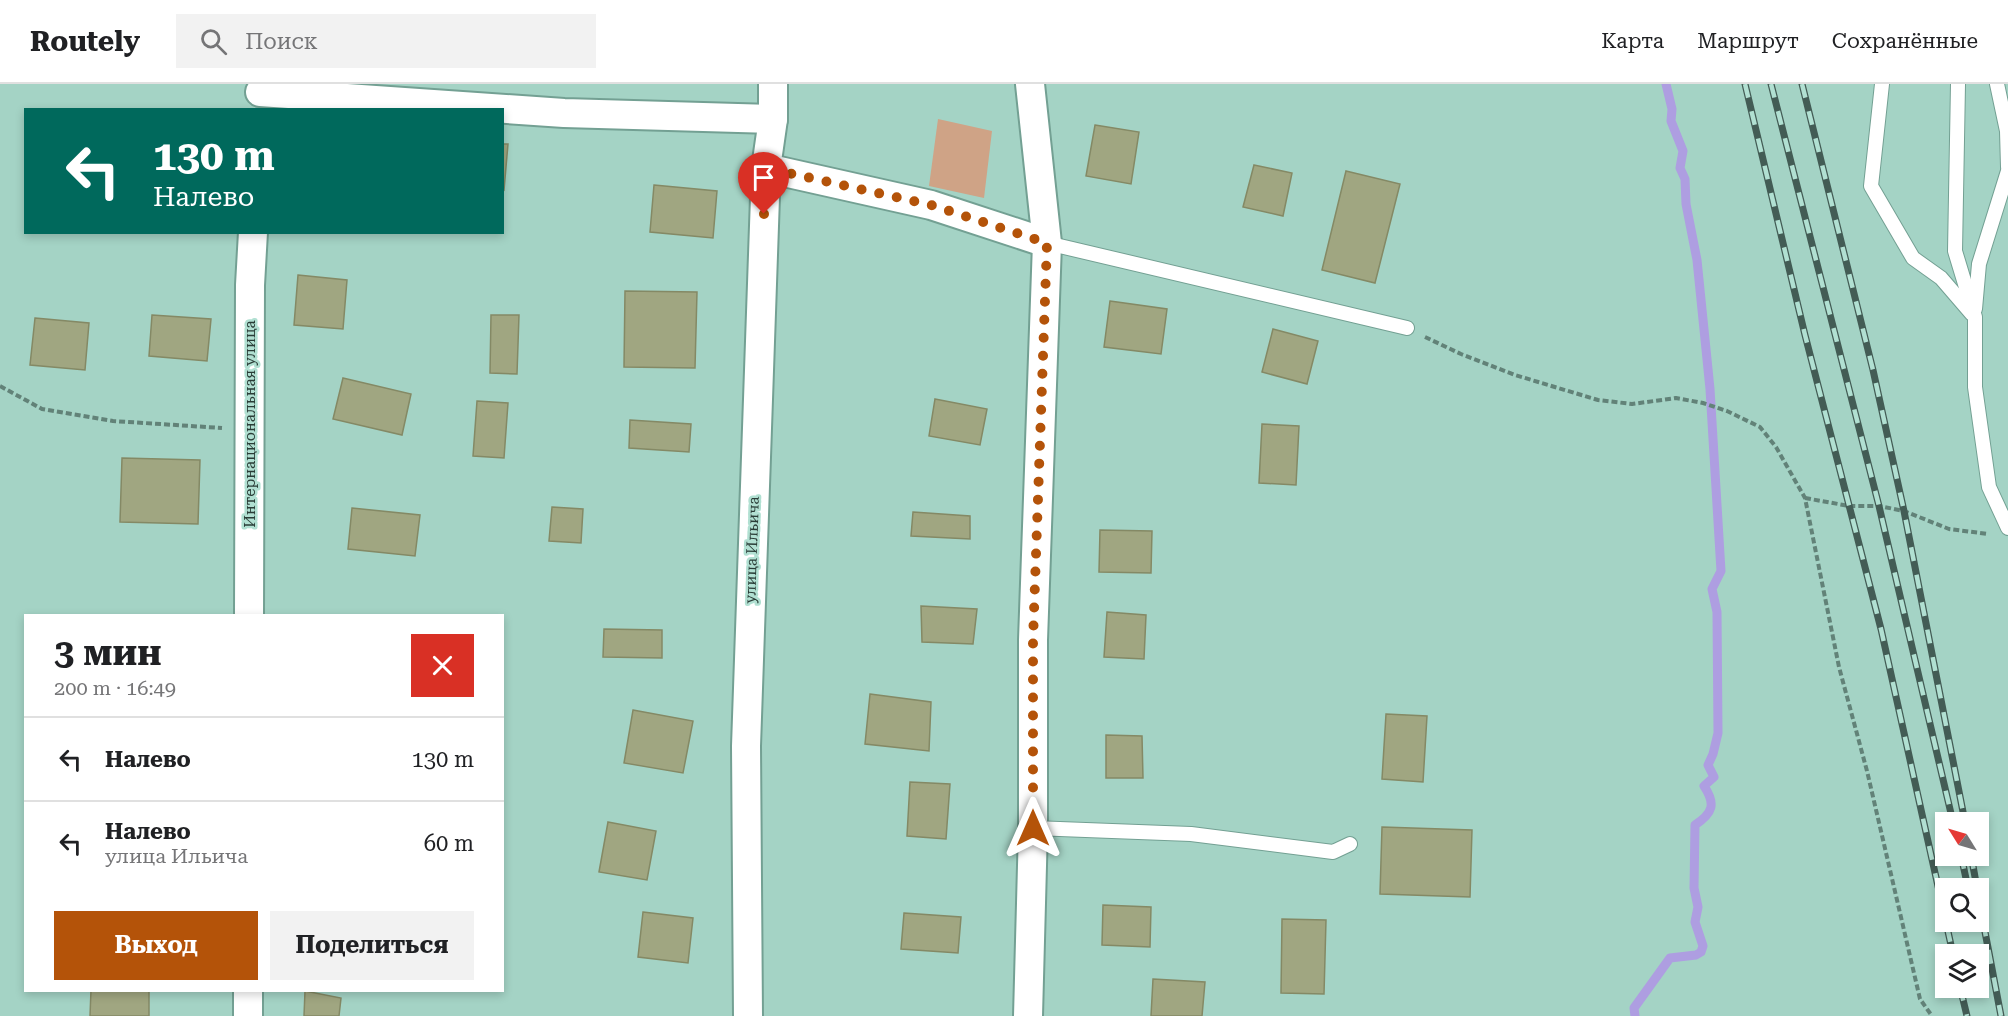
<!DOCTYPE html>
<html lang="ru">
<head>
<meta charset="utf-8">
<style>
	:root { --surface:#fff; --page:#f2f2f2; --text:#202124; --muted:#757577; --line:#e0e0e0; --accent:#b45309 }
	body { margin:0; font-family:"Roboto Serif",serif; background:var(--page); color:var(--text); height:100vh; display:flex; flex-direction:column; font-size:22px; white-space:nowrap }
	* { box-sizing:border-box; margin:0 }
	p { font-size:20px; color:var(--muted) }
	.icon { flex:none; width:33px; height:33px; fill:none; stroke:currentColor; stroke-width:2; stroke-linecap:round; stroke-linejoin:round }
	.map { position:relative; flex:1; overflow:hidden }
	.side { position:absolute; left:24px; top:530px; width:480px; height:378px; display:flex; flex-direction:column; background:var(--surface); border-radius:0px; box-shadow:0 3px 9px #0003 }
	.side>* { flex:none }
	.banner { position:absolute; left:24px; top:24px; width:480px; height:126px; border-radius:0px; box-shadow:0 3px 9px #0003; background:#00695c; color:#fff; overflow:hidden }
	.needle { width:39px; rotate:307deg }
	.fabs { position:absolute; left:1935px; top:728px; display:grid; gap:12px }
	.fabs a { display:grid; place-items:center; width:54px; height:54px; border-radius:0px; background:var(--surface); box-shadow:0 3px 9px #0003; font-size:30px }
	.pin { position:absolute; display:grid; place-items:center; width:51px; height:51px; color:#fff; margin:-62px -26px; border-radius:50% 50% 50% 0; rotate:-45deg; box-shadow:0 0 6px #0007 }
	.pin .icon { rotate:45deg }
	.me { position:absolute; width:66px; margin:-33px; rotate:0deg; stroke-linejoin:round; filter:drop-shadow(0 0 4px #0008) }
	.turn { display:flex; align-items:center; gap:21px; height:126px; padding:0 30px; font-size:27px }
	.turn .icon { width:78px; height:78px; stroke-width:2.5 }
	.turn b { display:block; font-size:42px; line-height:51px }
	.round { display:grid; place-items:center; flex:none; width:63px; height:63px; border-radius:0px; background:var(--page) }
	.overview { display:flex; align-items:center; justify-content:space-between; height:102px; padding:0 30px }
	h1 { font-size:36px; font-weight:700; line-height:45px }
	.button { display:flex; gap:12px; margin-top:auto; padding:12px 30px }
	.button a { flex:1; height:69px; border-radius:0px; background:var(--accent); color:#fff; font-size:24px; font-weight:700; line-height:69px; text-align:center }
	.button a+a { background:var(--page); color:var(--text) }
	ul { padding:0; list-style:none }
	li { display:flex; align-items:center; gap:18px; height:84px; padding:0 30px; border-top:2px solid var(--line) }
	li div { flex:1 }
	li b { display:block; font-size:22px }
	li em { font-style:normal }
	header { display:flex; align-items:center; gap:36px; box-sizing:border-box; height:84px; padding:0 30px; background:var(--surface); border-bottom:2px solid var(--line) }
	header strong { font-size:28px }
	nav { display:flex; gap:33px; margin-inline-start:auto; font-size:21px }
	.search { width:420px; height:54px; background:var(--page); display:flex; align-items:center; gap:15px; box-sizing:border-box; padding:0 21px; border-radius:0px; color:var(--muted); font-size:22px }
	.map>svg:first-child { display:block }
</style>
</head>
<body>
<header>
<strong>Routely</strong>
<div class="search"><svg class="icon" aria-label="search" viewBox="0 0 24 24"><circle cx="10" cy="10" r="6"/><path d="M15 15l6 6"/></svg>Поиск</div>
<nav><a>Карта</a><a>Маршрут</a><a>Сохранённые</a></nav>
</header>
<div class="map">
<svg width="2008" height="932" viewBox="0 0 2008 932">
	<rect width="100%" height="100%" fill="#a4d3c5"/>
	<polygon fill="#cfa386" points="938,35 992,47 984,114 929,102"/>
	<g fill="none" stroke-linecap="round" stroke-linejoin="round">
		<path stroke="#ae9ee1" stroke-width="9" d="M1635,932l-1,-8 36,-50 26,-3 5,-3 2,-6 -8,-24 3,-15 -4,-19 1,-63c18,-12 21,-21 9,-39l10,-9 -6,-12 5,-11 5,-21 -1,-121 -5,-23 9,-18 -11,-182 -13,-129 -11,-56 -1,-25 -5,-11 3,-17 -12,-30 1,-12 -6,-25"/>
	</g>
	<g fill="#a0a681" stroke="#848965" stroke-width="1.5">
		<polygon points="1095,41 1139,48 1131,100 1086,92"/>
		<polygon points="502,60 508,60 504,106 502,105"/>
		<polygon points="1254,81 1292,89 1283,132 1243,123"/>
		<polygon points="1346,87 1400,100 1375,199 1322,186"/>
		<polygon points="654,101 717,107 713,154 650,148"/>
		<polygon points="298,191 347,196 343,245 294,241"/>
		<polygon points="625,207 697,208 695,284 624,283"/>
		<polygon points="1110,217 1167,225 1161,270 1104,263"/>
		<polygon points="152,231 211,235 207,277 149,272"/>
		<polygon points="491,231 519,231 517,290 490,289"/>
		<polygon points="35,234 89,239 85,286 30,281"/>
		<polygon points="1273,245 1318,257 1307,300 1262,288"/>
		<polygon points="343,294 411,310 402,351 333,335"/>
		<polygon points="935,315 987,325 980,361 929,352"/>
		<polygon points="477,317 508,319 504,374 473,372"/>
		<polygon points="630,336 691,340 689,368 629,364"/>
		<polygon points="1262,340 1299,342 1296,401 1259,399"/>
		<polygon points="122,374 200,376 198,440 120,438"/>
		<polygon points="552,423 583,425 581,459 549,457"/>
		<polygon points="352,424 420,431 415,472 348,465"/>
		<polygon points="913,428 970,432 970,455 911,452"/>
		<polygon points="1100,446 1152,447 1151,489 1099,488"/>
		<polygon points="921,522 977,525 973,560 922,558"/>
		<polygon points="1107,528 1146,531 1144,575 1104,573"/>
		<polygon points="604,545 662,546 662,574 603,573"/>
		<polygon points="870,610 931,618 929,667 865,660"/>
		<polygon points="633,626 693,637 683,689 624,679"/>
		<polygon points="1386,630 1427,632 1423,698 1382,695"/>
		<polygon points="1106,651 1142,652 1143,694 1106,694"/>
		<polygon points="910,698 950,700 946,755 907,752"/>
		<polygon points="608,738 656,747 647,796 599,788"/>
		<polygon points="1382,743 1472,746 1470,813 1380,810"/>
		<polygon points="1103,821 1151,823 1150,863 1102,861"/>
		<polygon points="643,828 693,834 688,879 638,873"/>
		<polygon points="904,829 961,833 958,869 901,865"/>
		<polygon points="1282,835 1326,836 1324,910 1281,909"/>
		<polygon points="1153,895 1205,898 1202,932 1151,932"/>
		<polygon points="91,906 149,906 149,932 90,932"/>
		<polygon points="305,907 341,914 339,932 304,932"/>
	</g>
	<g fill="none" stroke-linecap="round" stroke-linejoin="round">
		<defs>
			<g id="lane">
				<polyline points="1882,0 1871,102 1913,174 1941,194 1972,230"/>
				<polyline points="1958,0 1955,167 1975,233 1975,303 1989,403 2008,444"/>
				<polyline points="1997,0 2007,47 2008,83"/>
				<polyline points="1047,159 1407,244"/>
				<polyline points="1975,225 1979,180 2008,87"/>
				<polyline points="1033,744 1191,750 1333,768 1350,760"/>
			</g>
			<g id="street">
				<polyline points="260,8 564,29 773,35"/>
				<polyline points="766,84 931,121 1047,159"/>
				<polyline points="249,531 250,201 253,148"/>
				<polyline points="248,932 248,906"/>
				<polyline points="748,932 746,662 766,84 773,35 773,0"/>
				<polyline points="1028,932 1033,744 1033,556 1047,159 1030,0"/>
			</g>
		</defs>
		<use href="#lane" stroke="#73a093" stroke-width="16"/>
		<use href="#street" stroke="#73a093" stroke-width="32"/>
		<g stroke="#628278" stroke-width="4" stroke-dasharray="6 3" stroke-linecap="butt">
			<polyline points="1425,253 1461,270 1515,291 1598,316 1632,320 1676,314 1703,319 1727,327 1760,343 1776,363 1805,414 1839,583 1867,687 1920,915 1932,932"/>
			<polyline points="0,302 42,325 113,337 222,344"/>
			<polyline points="1805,414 1849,422 1879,422 1904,427 1949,445 1988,450"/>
		</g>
		<use href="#lane" stroke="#fff" stroke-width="14"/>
		<use href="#street" stroke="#fff" stroke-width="28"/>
		<defs>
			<g id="rail">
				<polyline points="1745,0 1805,251 1881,545 1953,870"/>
				<polyline points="1771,0 1879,422 1953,738"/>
				<polyline points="1802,0 1873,286 1904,427 1965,738"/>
				<polyline points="1961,771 1968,804"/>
				<polyline points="1971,771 1977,804"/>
				<polyline points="1978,811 2001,932"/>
				<polyline points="1960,903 1967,932"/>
			</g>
		</defs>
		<use href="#rail" stroke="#435c55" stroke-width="7"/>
		<use href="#rail" stroke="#b1e0d2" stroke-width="4.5" stroke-dasharray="14" stroke-linecap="butt"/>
	</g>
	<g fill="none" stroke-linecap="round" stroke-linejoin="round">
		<polyline stroke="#b45309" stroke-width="10" stroke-dasharray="0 18" points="764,130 766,84 931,121 1047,159 1033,556 1033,744"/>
	</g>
	<g text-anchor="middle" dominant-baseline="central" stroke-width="5" stroke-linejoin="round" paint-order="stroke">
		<g font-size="15" fill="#2a3d37" stroke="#b1e0d2">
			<text transform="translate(250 340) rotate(-90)">Интернациональная улица</text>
			<text transform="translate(752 466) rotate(-88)">улица Ильича</text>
		</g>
	</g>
</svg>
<div class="fabs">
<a><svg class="needle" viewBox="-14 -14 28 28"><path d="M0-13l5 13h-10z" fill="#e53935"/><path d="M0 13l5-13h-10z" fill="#757577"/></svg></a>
<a><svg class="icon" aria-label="search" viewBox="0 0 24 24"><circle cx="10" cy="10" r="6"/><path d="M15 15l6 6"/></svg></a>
<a><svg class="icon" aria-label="layers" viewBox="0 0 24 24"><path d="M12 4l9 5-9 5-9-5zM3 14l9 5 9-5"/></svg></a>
</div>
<div class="pin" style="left:764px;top:130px;background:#d93025"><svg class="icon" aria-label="arrive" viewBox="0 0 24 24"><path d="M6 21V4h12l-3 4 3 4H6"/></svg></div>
<svg class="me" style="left:1033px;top:744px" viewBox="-20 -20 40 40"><path d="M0-17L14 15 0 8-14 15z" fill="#b45309" stroke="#fff" stroke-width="4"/></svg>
<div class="banner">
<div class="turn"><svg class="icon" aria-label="left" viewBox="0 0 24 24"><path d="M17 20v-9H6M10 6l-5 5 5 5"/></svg><div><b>130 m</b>Налево</div></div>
</div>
<section class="side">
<div class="overview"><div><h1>3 мин</h1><p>200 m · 16:49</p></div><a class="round" style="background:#d93025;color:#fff"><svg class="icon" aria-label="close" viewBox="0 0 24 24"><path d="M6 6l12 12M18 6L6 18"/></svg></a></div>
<ul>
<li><svg class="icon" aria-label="left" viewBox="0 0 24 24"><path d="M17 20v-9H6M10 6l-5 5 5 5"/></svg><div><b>Налево</b></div><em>130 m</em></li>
<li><svg class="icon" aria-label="left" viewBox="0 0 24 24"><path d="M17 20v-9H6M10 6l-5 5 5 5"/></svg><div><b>Налево</b><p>улица Ильича</p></div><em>60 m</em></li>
</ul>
<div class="button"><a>Выход</a><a>Поделиться</a></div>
</section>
</div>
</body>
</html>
